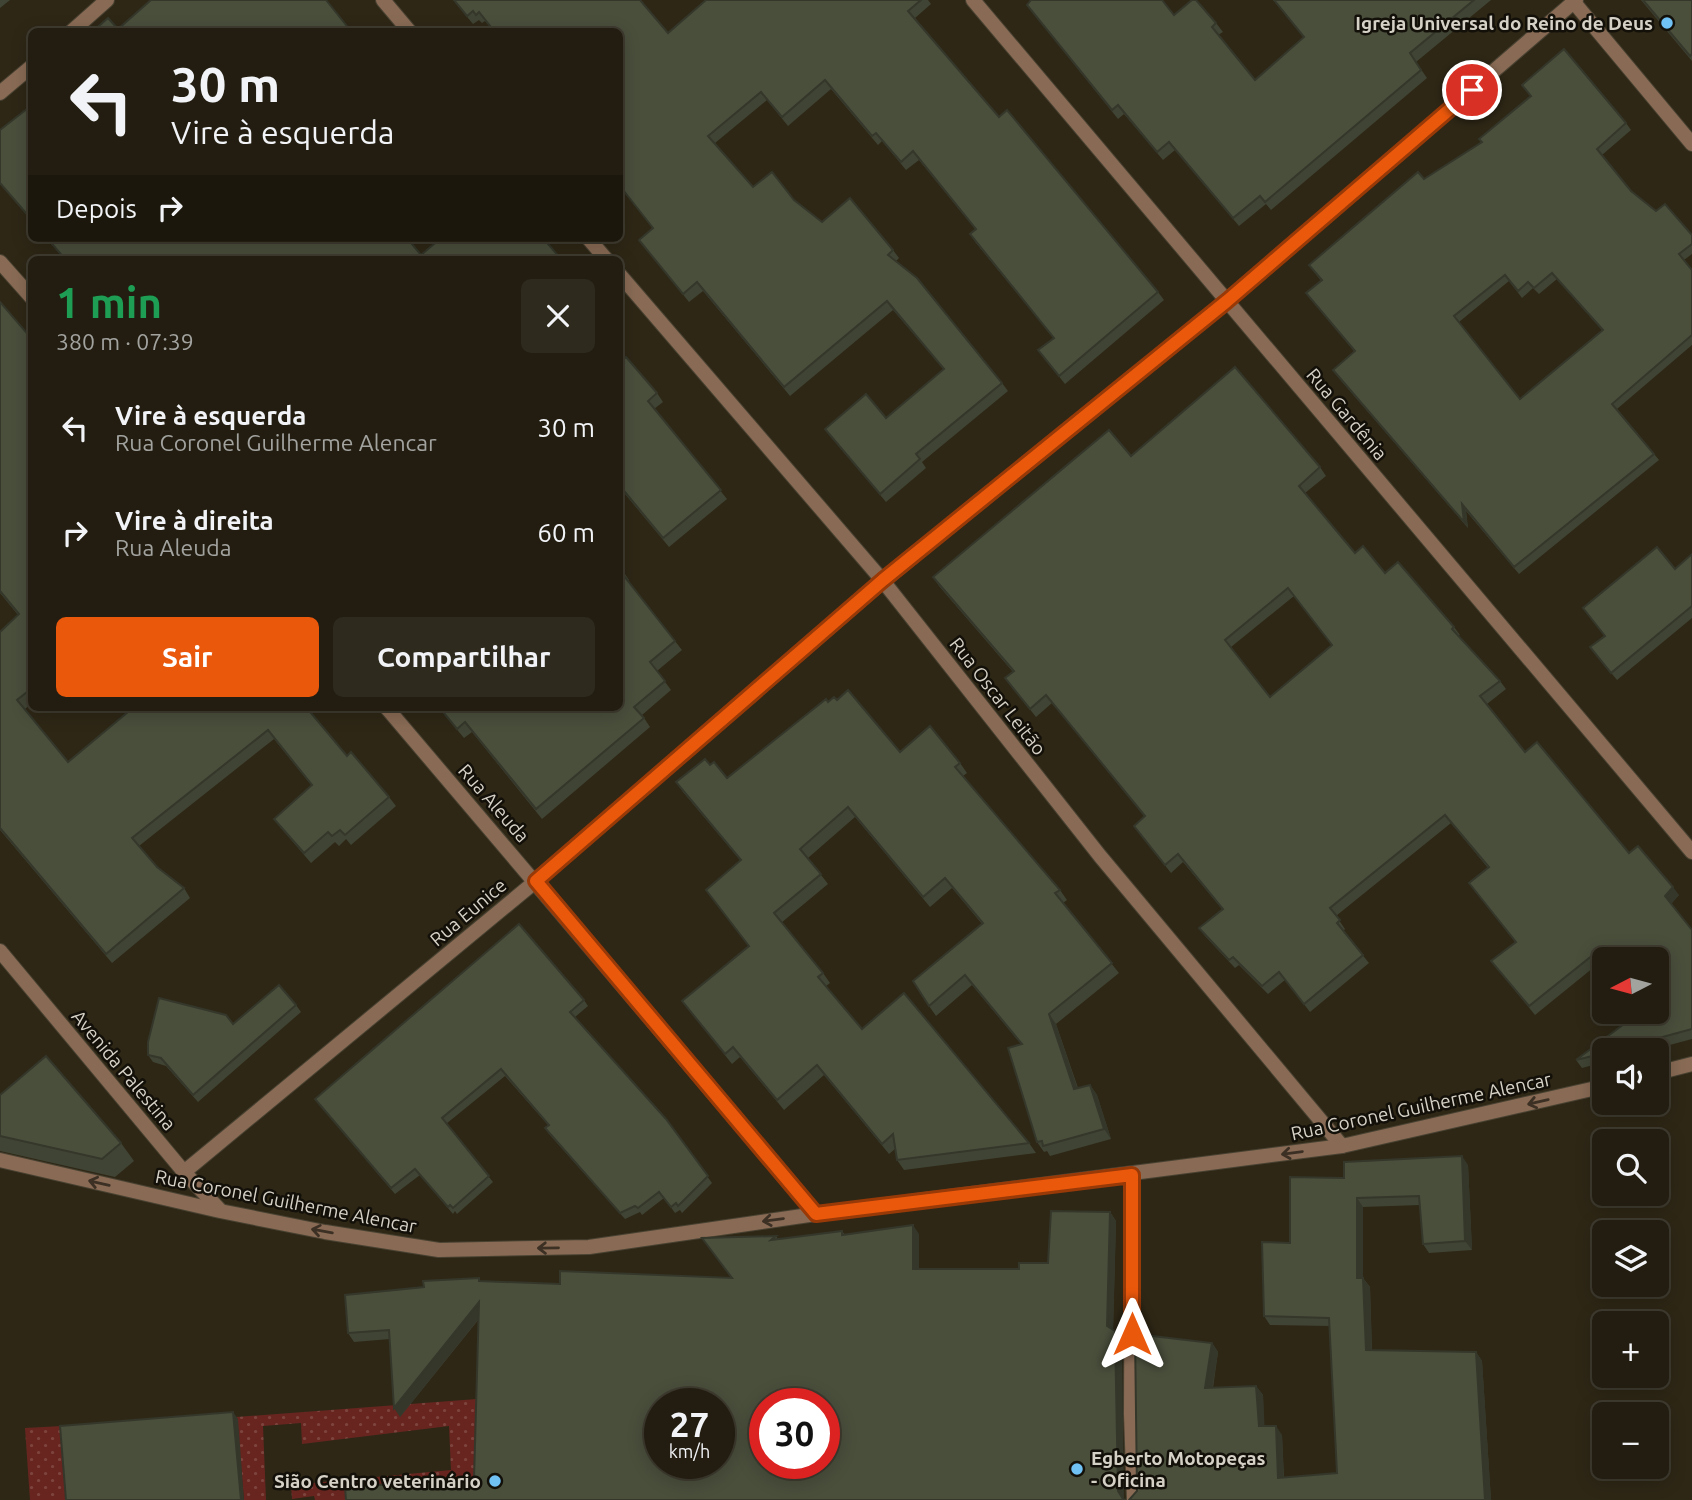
<!DOCTYPE html>
<html lang="pt">
<head>
<meta charset="utf-8">
<style>
	:root { --surface:#221d10; --page:#2e2a1e; --text:#f1f3f6; --muted:#a2a29f; --line:#3f3b30; --accent:#ea580c }
	body { margin:0; font-family:Ubuntu,sans-serif; background:var(--page); color:var(--text); height:100vh; display:flex; flex-direction:column; font-size:26px; white-space:nowrap }
	* { box-sizing:border-box; margin:0 }
	p { font-size:23px; color:var(--muted) }
	.icon { flex:none; width:38px; height:38px; fill:none; stroke:currentColor; stroke-width:2; stroke-linecap:round; stroke-linejoin:round }
	.map { position:relative; flex:1; overflow:hidden }
	.sheet { position:absolute; left:28px; top:256px; width:595px; height:455px; display:flex; flex-direction:column; background:var(--surface); border-radius:10px; box-shadow:0 4px 18px #0003,0 0 0 2px var(--line) }
	.sheet>* { flex:none }
	.banner { position:absolute; left:28px; top:28px; width:595px; height:214px; border-radius:10px; box-shadow:0 4px 18px #0003,0 0 0 2px var(--line); background:#221d10; color:var(--text); overflow:hidden }
	.needle { width:46px; rotate:264deg }
	.tools { position:absolute; left:1592px; top:947px; display:grid; gap:14px }
	.tools a { display:grid; place-items:center; width:77px; height:77px; border-radius:10px; background:var(--surface); box-shadow:0 4px 18px #0003,0 0 0 2px var(--line); font-size:35px }
	.speed { position:absolute; left:644px; top:1388px; display:flex; gap:14px; font-size:35px; font-weight:700; text-align:center }
	.speed>* { display:grid; place-content:center; width:91px; height:91px; border-radius:50%; background:var(--surface); box-shadow:0 4px 18px #0003,0 0 0 2px var(--line); line-height:1 }
	.speed small { font-size:18px; font-weight:400 }
	.speed .limit { border:10px solid #d22; background:#fff; color:#111 }
	.pin { position:absolute; display:grid; place-items:center; width:60px; height:60px; color:#fff; margin:-30px; border:4px solid #fff; border-radius:50%; box-shadow:0 2px 7px #0007 }
	.me { position:absolute; width:77px; margin:-38px; rotate:0deg; stroke-linejoin:round; filter:drop-shadow(0 0 5px #0008) }
	.turn { display:flex; align-items:center; gap:24px; height:147px; padding:0 28px; font-size:32px }
	.turn .icon { width:91px; height:91px; stroke-width:2.5 }
	.turn b { display:block; font-size:49px; line-height:60px }
	.then { display:flex; align-items:center; height:66px; padding:0 28px; background:#0003; gap:14px; font-size:26px }
	.round { display:grid; place-items:center; flex:none; width:74px; height:74px; border-radius:10px; background:var(--page) }
	.overview { display:flex; align-items:center; justify-content:space-between; height:119px; padding:0 28px }
	h1 { font-size:42px; font-weight:700; line-height:52px; color:#1e9e55 }
	.primary-button { display:flex; gap:14px; margin-top:auto; padding:14px 28px }
	.primary-button a { flex:1; height:80px; border-radius:10px; background:var(--accent); color:#fff; font-size:28px; font-weight:700; line-height:80px; text-align:center }
	.primary-button a+a { background:var(--page); color:var(--text) }
	ul { padding:0; list-style:none }
	li { display:flex; align-items:center; gap:21px; height:105px; padding:0 28px }
	li div { flex:1 }
	li b { display:block; font-size:26px }
	li em { font-style:normal }
	.map>svg:first-child { display:block }
</style>
</head>
<body>
<div class="map">
<svg width="1692" height="1500" viewBox="0 0 1692 1500">
	<defs>
		<pattern id="grass-dots" width="8" height="8" patternUnits="userSpaceOnUse" patternTransform="scale(1.75)"><rect width="8" height="8" fill="#68251f"/><path d="M2 2h.1M6 6h.1" fill="none" stroke="#7d443e" stroke-width="1.8" stroke-linecap="round"/></pattern>
	</defs>
	<rect width="100%" height="100%" fill="#2e2716"/>
	<g fill="url(#grass-dots)">
		<polygon points="477,1399 474,1500 315,1500 314,1496 292,1499 291,1485 451,1470 449,1426 302,1444 301,1423 263,1426 266,1500 244,1500 236,1417"/>
		<polygon points="81,1425 87,1500 30,1500 25,1428"/>
	</g>
	<g fill="none" stroke-linecap="round" stroke-linejoin="round">
		<defs>
			<g id="street">
				<polyline points="383,0 410,32"/>
				<polyline points="973,0 1692,852"/>
				<polyline points="1572,0 1692,144"/>
				<polyline points="71,32 107,0"/>
				<polyline points="0,93 32,66"/>
				<polyline points="588,238 606,259"/>
				<polyline points="0,262 32,298"/>
				<polyline points="620,275 883,581 1100,856 1342,1146"/>
				<polyline points="386,707 816,1214"/>
				<polyline points="0,951 184,1172 220,1210"/>
				<polyline points="1657,1073 1692,1064"/>
				<polyline points="0,1160 220,1211 325,1232 439,1250 589,1247 816,1214 1342,1146 1605,1086"/>
				<polyline points="184,1172 536,881 883,581 1227,301 1576,0"/>
				<polyline points="1132,1175 1131,1414 1134,1500"/>
			</g>
		</defs>
		<use href="#street" stroke="#494232" stroke-width="16"/>
		<use href="#street" stroke="#896b55" stroke-width="14"/>
	</g>
	<g fill="#404434" fill-rule="evenodd">
		<polygon points="0,0 10,0 0,8"/>
		<polygon points="453,0 640,0 668,33 706,0 928,0 931,4 915,18 999,117 1158,292 1164,300 1065,384 1038,350 1054,338 976,243 970,234 976,230 919,160 906,170 882,141 878,145 831,89 788,126 767,100 715,143 753,187 794,200 822,222 893,250 899,258 896,261 1002,383 1008,391 922,462 926,468 886,502 825,429 886,418 944,369 893,310 790,396 703,291 689,302 639,240 653,228 620,187 620,32 494,32 485,21 482,23 479,20 473,24"/>
		<polygon points="1273,0 1491,0 1416,62 1427,78 1271,210 1266,204 1239,226 1175,150 1163,160 1124,114 1118,119 1027,5 1174,15 1216,23 1223,32 1218,35 1255,80 1304,37"/>
		<polygon points="1641,0 1692,0 1692,61"/>
		<path d="M1522,85l104,38 5,7 -29,25 29,36 25,20 36,24v19l-8,6 8,10v75l-75,64 42,51 -140,114 -53,-63 2,17 -130,-151 -5,-7 21,-19 -48,-58 15,-12 -12,-16 115,-86 58,-37 49,-46zM1557,279l45,51 -82,69 -61,-77 50,-41 13,17 11,-10 6,6z"/>
		<polygon points="32,105 32,221 0,184 0,130"/>
		<polygon points="46,238 407,238 421,255 543,238 561,259 64,259"/>
		<polygon points="0,302 32,339 32,703 25,709 68,762 306,707 347,756 389,797 396,806 351,845 346,839 339,846 335,842 311,863 281,828 274,819 312,786 274,739 139,846 157,867 184,888 190,898 112,963 0,830 0,632 18,615 0,593"/>
		<polygon points="620,362 657,393 663,402 654,409 727,499 669,547 620,488"/>
		<path d="M1131,456l189,11 6,9 -21,17 50,60 30,20 69,54 6,8 -2,1 42,45 6,8 -19,15 38,48 104,101 50,42 -8,9 21,26v109l-41,11h-46v12l-23,6 -6,-8 81,-48 -53,-53 -69,56 -44,-54 24,-19 -46,-59 19,-15 -37,-45 -115,93 9,13 -2,2 26,32 -59,49 -25,-32 -17,14 -29,-29 -4,3 -30,-32 -6,-8 23,-19 -39,-47 -12,11 -37,-47 11,-9 -93,-114 -16,14 -31,-39 8,-6 -74,-86 -6,-9zM1294,596l38,49 -62,52 -39,-50z"/>
		<polygon points="1692,554 1692,618 1617,680 1590,647 1604,636 1675,569"/>
		<polygon points="620,567 629,580 628,581 682,650 657,671 671,690 642,715 650,727 542,819 472,732 464,738 438,707 620,707"/>
		<polygon points="828,702 900,752 960,763 967,773 963,776 1060,890 1067,900 1063,903 1119,973 1056,1024 1078,1088 1090,1085 1097,1095 1111,1139 1050,1156 1047,1151 1044,1152 1037,1142 1021,1044 972,985 936,1016 929,1006 982,924 952,888 930,907 855,817 808,858 828,884 781,923 823,973 830,983 826,986 862,1029 1029,1143 1036,1153 904,1170 897,1160 895,1149 889,1154 824,1075 784,1110 740,1057 732,1064 682,1001 749,946 706,890 741,861 683,792 676,782 710,765 727,778"/>
		<polygon points="584,1000 588,1006 575,1017 666,1119 712,1183 682,1213 680,1210 675,1213 664,1198 642,1215 640,1212 625,1219 549,1134 545,1128 548,1125 505,1076 446,1124 493,1182 457,1214 455,1211 453,1214 420,1175 395,1194 315,1099"/>
		<polygon points="296,1005 301,1012 198,1102 166,1066 153,1062 148,1055 233,1024"/>
		<polygon points="0,1095 121,1143 134,1161 115,1177 0,1151"/>
		<polygon points="1468,1165 1472,1250 1429,1253 1423,1244 1420,1205 1363,1207 1363,1278 1370,1287 1372,1350 1476,1352 1482,1361 1491,1500 1129,1500 1137,1491 1212,1343 1218,1352 1213,1388 1256,1386 1263,1395 1264,1426 1282,1435 1284,1477 1337,1473 1330,1326 1270,1325 1264,1316 1290,1243 1344,1178"/>
		<polygon points="1110,1212 1116,1221 1113,1330 1122,1340 474,1479 479,1319 400,1417 390,1339 354,1342 348,1333 424,1287 482,1281 560,1284 731,1278 776,1236 778,1239 842,1231 845,1235 919,1234 919,1269 1019,1269 1048,1263"/>
	</g>
	<g fill="#34372a">
		<polygon points="1462,504 1466,511 1468,528 1464,522"/>
		<polygon points="1673,887 1679,895 1671,904 1665,896"/>
		<polygon points="1049,1014 1056,1024 1081,1099 1074,1089"/>
		<polygon points="1090,1085 1097,1095 1111,1139 1104,1129"/>
		<polygon points="1462,1156 1468,1165 1472,1250 1465,1241"/>
		<polygon points="1357,1198 1363,1207 1363,1287 1357,1278"/>
		<polygon points="1110,1212 1116,1221 1113,1334 1107,1326"/>
		<polygon points="913,1225 919,1234 919,1278 913,1269"/>
		<polygon points="1363,1278 1370,1287 1372,1359 1366,1350"/>
		<polygon points="479,1302 485,1311 400,1417 394,1408"/>
		<polygon points="1115,1331 1122,1340 1124,1500 1123,1500 1118,1491"/>
		<polygon points="1212,1343 1218,1352 1211,1397 1205,1388"/>
		<polygon points="1476,1352 1482,1361 1491,1500 1485,1500"/>
		<polygon points="1256,1386 1263,1395 1265,1435 1259,1426"/>
		<polygon points="233,1412 238,1419 244,1500 241,1500"/>
		<polygon points="1276,1426 1282,1435 1284,1486 1278,1478"/>
	</g>
	<g fill="#4a4f3c" stroke="#34372a" stroke-width="2" fill-rule="evenodd">
		<polygon points="151,0 326,0 350,30 347,32 92,32 108,18 118,29"/>
		<polygon points="454,0 640,0 668,33 706,0 921,0 908,11 999,117 1007,110 1158,292 1059,376 1038,350 1054,338 970,234 976,229 913,151 901,162 876,133 872,136 825,80 782,117 761,92 708,136 753,187 772,172 794,200 822,222 850,198 893,250 888,255 917,278 1002,383 916,454 920,459 880,494 825,429 866,394 886,418 944,369 887,301 784,387 697,282 683,294 639,240 653,228 620,186 620,32 495,32 479,12 476,15 473,11 467,16"/>
		<polygon points="1031,0 1162,0 1174,15 1192,0 1196,0 1216,23 1212,27 1255,80 1304,37 1274,0 1474,0 1410,53 1421,70 1265,202 1260,196 1233,218 1169,142 1157,152 1118,105 1112,110 1027,5"/>
		<polygon points="1643,0 1692,0 1692,54 1690,56"/>
		<path d="M1564,49l62,74 -29,26 34,42 25,20 9,-7 27,31v9l-13,10 13,16v65l-80,69 42,50 -140,113 -52,-63 2,18 -131,-152 22,-19 -49,-58 16,-13 -13,-15 109,-93 6,7 58,-37 -3,-3 52,-43 -9,-11zM1552,273l51,57 -83,69 -66,-83 51,-41 13,16 10,-9 6,6z"/>
		<polygon points="32,105 32,220 0,183 0,130"/>
		<polygon points="47,238 407,238 421,255 441,238 543,238 560,258 185,259 184,257 181,259 65,259"/>
		<polygon points="0,302 32,339 32,688 17,700 68,762 134,707 306,707 347,756 351,752 389,797 345,835 340,830 332,836 328,832 304,853 274,819 312,785 268,730 132,838 157,867 184,888 106,954 0,828 0,632 19,614 0,591"/>
		<polygon points="626,357 657,393 648,401 721,490 663,538 620,486 620,362"/>
		<path d="M1235,367l85,100 -21,19 56,67 8,-7 22,27 13,-11 56,65 -2,2 48,52 -20,15 45,56 12,-10 92,111 9,-7 35,41 -8,9 27,34v99l-77,21h-10v3l-29,7 64,-48h17v-53l-52,1 -7,-9 -69,55 -38,-45 25,-19 -47,-59 20,-16 -44,-52 -115,93 10,12 -3,3 26,32 -59,49 -25,-32 -17,14 -29,-29 -4,3 -30,-32 24,-19 -45,-55 -13,11 -31,-39 11,-10 -99,-121 -16,14 -25,-31 9,-7 -81,-94 176,-147 22,26zM1288,588l44,57 -62,52 -45,-57z"/>
		<polygon points="1657,547 1675,569 1692,554 1692,606 1611,673 1590,647 1605,636 1583,608"/>
		<polygon points="620,567 623,570 621,572 675,641 650,662 665,681 634,707 644,718 536,809 465,722 457,729 439,707 620,707"/>
		<polygon points="848,690 900,752 930,726 960,763 955,767 1060,890 1055,893 1112,963 1049,1014 1074,1089 1090,1085 1104,1129 1043,1146 1042,1141 1037,1142 1008,1048 1022,1044 965,975 929,1006 913,981 983,923 945,878 923,897 848,807 800,849 821,874 774,913 823,973 818,977 862,1029 904,993 1029,1143 897,1160 893,1134 882,1144 817,1065 777,1100 733,1047 725,1054 682,1001 749,946 706,890 741,860 676,782 705,759 710,765 714,762 727,778 826,699 828,702 834,697 837,700"/>
		<polygon points="519,924 584,1000 570,1012 666,1119 708,1176 678,1206 676,1203 671,1207 659,1192 638,1208 635,1206 620,1213 545,1128 549,1125 501,1069 442,1118 489,1176 453,1208 450,1205 448,1207 415,1169 391,1188 315,1099"/>
		<polygon points="279,985 296,1005 193,1095 161,1058 148,1055 148,1042 159,998 226,1015 233,1024"/>
		<polygon points="46,1056 121,1143 102,1159 0,1136 0,1095"/>
		<polygon points="1462,1156 1465,1241 1423,1244 1419,1196 1357,1198 1357,1278 1363,1278 1366,1350 1476,1352 1485,1500 1129,1500 1137,1491 1135,1334 1212,1343 1205,1388 1256,1386 1259,1426 1276,1426 1278,1478 1337,1473 1329,1318 1264,1316 1262,1242 1290,1243 1290,1177 1344,1178 1344,1162"/>
		<path d="M1051,1211l59,1 -3,114 8,5 3,160 5,8 3,1h-780l-1,-13 129,-8 5,-177 -85,106 -5,-78 -41,3 -3,-38 79,-8 -1,-6 56,-3v3l81,3v-13l172,7 -30,-40 74,-2 -5,4 71,-9v4l71,-10v44h106v-6h29zM660,1404h59v59h-59zM765,1404h59v59h-59z"/>
		<polygon points="233,1412 241,1500 66,1500 60,1426"/>
	</g>
	<defs><path id="oneway-shaft" d="M-6 0H5M1.5-3L5.5 0L1.5 3" fill="none" stroke-width="1.6" stroke-linecap="round" stroke-linejoin="round" transform="scale(1.75)"/></defs>
	<g stroke="#3c3024">
		<use href="#oneway-shaft" transform="translate(1538 1102) rotate(167)"/>
		<use href="#oneway-shaft" transform="translate(1292 1153) rotate(172)"/>
		<use href="#oneway-shaft" transform="translate(99 1183) rotate(-167)"/>
		<use href="#oneway-shaft" transform="translate(773 1220) rotate(172)"/>
		<use href="#oneway-shaft" transform="translate(322 1231) rotate(-170)"/>
		<use href="#oneway-shaft" transform="translate(548 1248) rotate(179)"/>
	</g>
	<g fill="none" stroke-linecap="round" stroke-linejoin="round">
		<defs>
			<polyline id="route" points="1132,1334 1132,1175 816,1214 536,881 883,580 1227,301 1472,90"/>
		</defs>
		<use href="#route" stroke="#983908" stroke-width="18"/>
		<use href="#route" stroke="#ea580c" stroke-width="12"/>
	</g>
	<g fill="#70c1f4" stroke="#131009" stroke-width="2.5">
		<circle cx="1667" cy="23" r="7"/>
		<circle cx="1077" cy="1469" r="7"/>
		<circle cx="495" cy="1481" r="7"/>
	</g>
	<g text-anchor="middle" dominant-baseline="central" stroke-width="5" stroke-linejoin="round" paint-order="stroke">
		<g font-size="19" font-weight="bold" fill="#d6d1c7" stroke="#131009" text-anchor="end">
			<text x="1653" y="23">Igreja Universal do Reino de Deus</text>
			<text x="1091" y="1458" text-anchor="start">Egberto Motopeças<tspan x="1091" dy="22">- Oficina</tspan></text>
			<text x="481" y="1481">Sião Centro veterinário</text>
		</g>
		<g font-size="19" fill="#d6d1c7" stroke="#131009">
			<text transform="translate(1347 414) rotate(50)">Rua Gardênia</text>
			<text transform="translate(998 696) rotate(52)">Rua Oscar Leitão</text>
			<text transform="translate(494 803) rotate(49)">Rua Aleuda</text>
			<text transform="translate(468 912) rotate(-40)">Rua Eunice</text>
			<text transform="translate(124 1070) rotate(50)">Avenida Palestina</text>
			<text transform="translate(1421 1106) rotate(-12)">Rua Coronel Guilherme Alencar</text>
			<text transform="translate(286 1201) rotate(11)">Rua Coronel Guilherme Alencar</text>
		</g>
	</g>
</svg>
<div class="tools">
<a><svg class="needle" viewBox="-14 -14 28 28"><path d="M0-13l5 13h-10z" fill="#e53935"/><path d="M0 13l5-13h-10z" fill="#a2a29f"/></svg></a>
<a><svg class="icon" aria-label="sound" viewBox="0 0 24 24"><path d="M4 9h4l5-4v14l-5-4H4zM17 9q2 3 0 6"/></svg></a>
<a><svg class="icon" aria-label="search" viewBox="0 0 24 24"><circle cx="10" cy="10" r="6"/><path d="M15 15l6 6"/></svg></a>
<a><svg class="icon" aria-label="layers" viewBox="0 0 24 24"><path d="M12 4l9 5-9 5-9-5zM3 14l9 5 9-5"/></svg></a>
<a>+</a>
<a>−</a>
</div>
<div class="speed"><div>27<small>km/h</small></div><div class="limit">30</div></div>
<div class="pin" style="left:1472px;top:90px;background:#d93025"><svg class="icon" aria-label="arrive" viewBox="0 0 24 24"><path d="M6 21V4h12l-3 4 3 4H6"/></svg></div>
<svg class="me" style="left:1132px;top:1334px" viewBox="-20 -20 40 40"><path d="M0-17L14 15 0 8-14 15z" fill="#ea580c" stroke="#fff" stroke-width="4"/></svg>
<div class="banner">
<div class="turn"><svg class="icon" aria-label="left" viewBox="0 0 24 24"><path d="M17 20v-9H6M10 6l-5 5 5 5"/></svg><div><b>30 m</b>Vire à esquerda</div></div>
<div class="then">Depois<svg class="icon" aria-label="right" viewBox="0 0 24 24"><path d="M7 20v-9h11M14 6l5 5-5 5"/></svg></div>
</div>
<section class="sheet">
<div class="overview"><div><h1>1 min</h1><p>380 m · 07:39</p></div><a class="round"><svg class="icon" aria-label="close" viewBox="0 0 24 24"><path d="M6 6l12 12M18 6L6 18"/></svg></a></div>
<ul>
<li><svg class="icon" aria-label="left" viewBox="0 0 24 24"><path d="M17 20v-9H6M10 6l-5 5 5 5"/></svg><div><b>Vire à esquerda</b><p>Rua Coronel Guilherme Alencar</p></div><em>30 m</em></li>
<li><svg class="icon" aria-label="right" viewBox="0 0 24 24"><path d="M7 20v-9h11M14 6l5 5-5 5"/></svg><div><b>Vire à direita</b><p>Rua Aleuda</p></div><em>60 m</em></li>
</ul>
<div class="primary-button"><a>Sair</a><a>Compartilhar</a></div>
</section>
</div>
</body>
</html>
